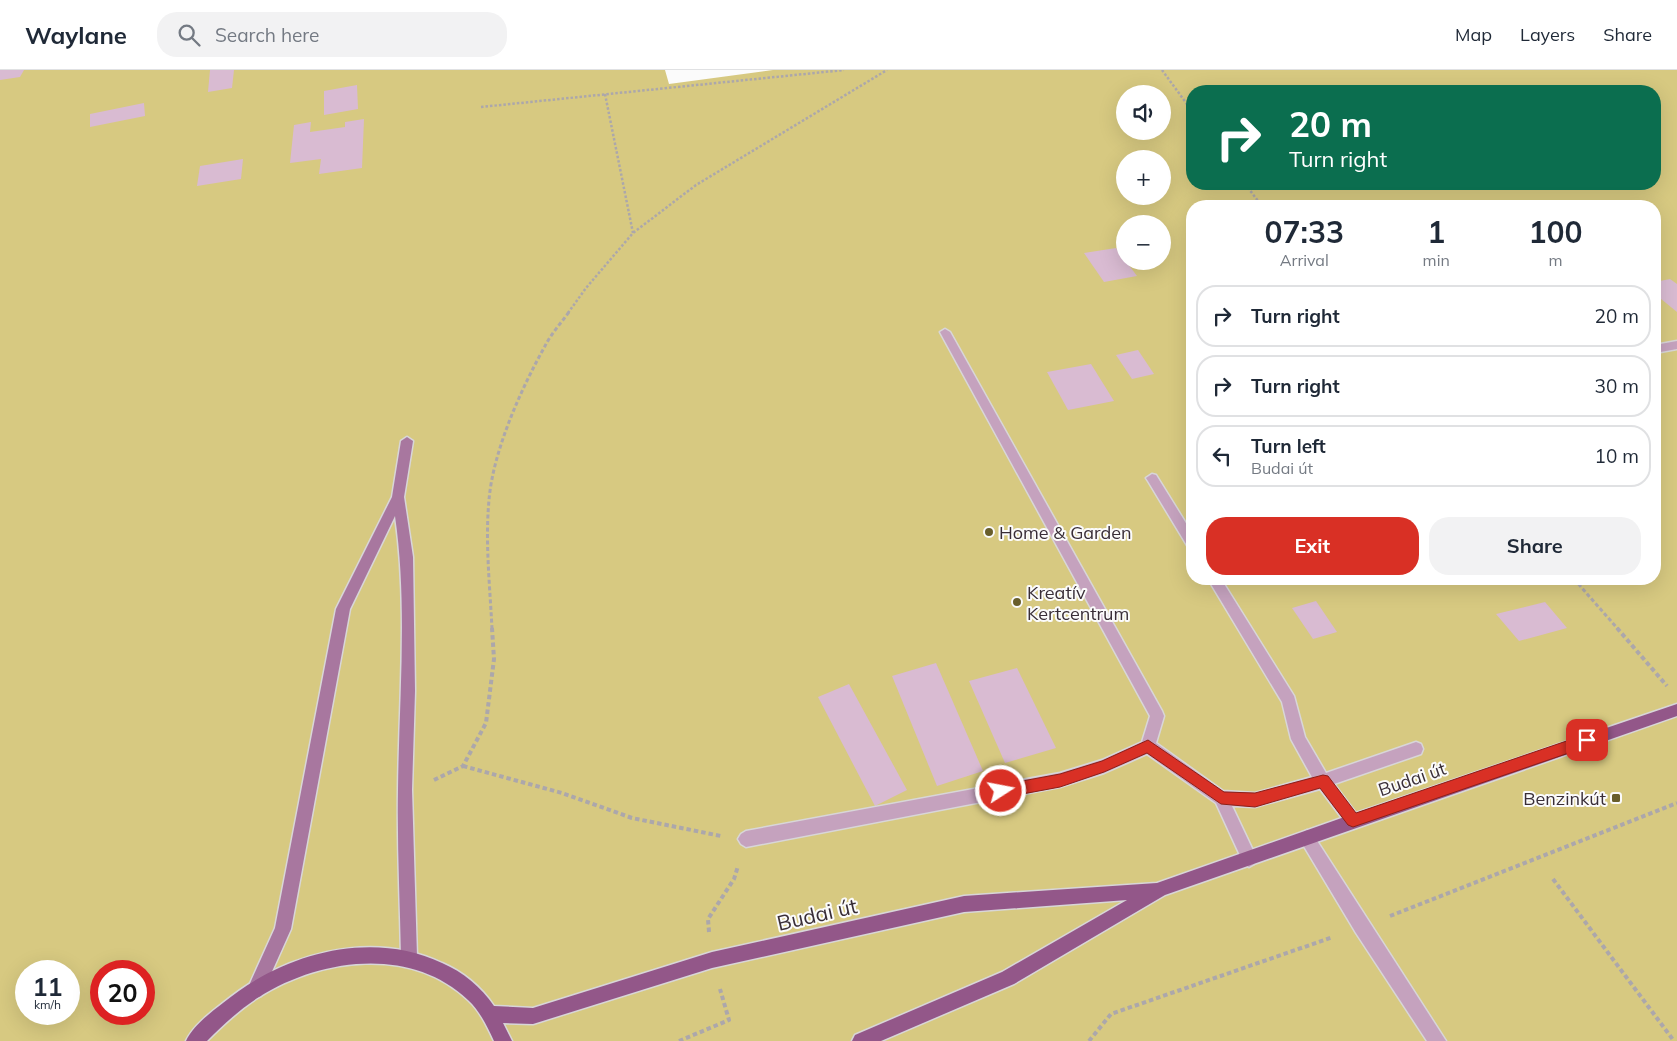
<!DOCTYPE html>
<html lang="en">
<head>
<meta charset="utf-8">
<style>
	:root { --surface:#fff; --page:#f2f2f3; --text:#1f2937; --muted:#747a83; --line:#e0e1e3; --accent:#d93025 }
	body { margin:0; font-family:Mulish,sans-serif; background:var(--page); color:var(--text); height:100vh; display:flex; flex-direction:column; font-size:19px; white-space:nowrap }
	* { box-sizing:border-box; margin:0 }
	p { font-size:16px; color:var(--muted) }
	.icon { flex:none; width:28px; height:28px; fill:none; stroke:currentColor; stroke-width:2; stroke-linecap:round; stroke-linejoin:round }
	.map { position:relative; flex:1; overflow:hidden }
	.details { position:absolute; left:1186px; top:130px; width:475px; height:385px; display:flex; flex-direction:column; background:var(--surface); border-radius:20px; box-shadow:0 5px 20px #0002 }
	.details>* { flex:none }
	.banner { position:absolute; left:1186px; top:15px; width:475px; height:105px; border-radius:20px; box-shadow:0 5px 20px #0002; background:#0b6e4f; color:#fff; overflow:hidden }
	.buttons { position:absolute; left:1116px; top:15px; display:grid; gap:10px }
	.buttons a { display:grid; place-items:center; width:55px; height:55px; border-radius:50%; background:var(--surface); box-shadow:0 5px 20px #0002; font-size:25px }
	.speed { position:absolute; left:15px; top:890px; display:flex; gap:10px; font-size:25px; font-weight:700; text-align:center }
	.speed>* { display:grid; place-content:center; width:65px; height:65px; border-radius:50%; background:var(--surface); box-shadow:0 5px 20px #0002; line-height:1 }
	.speed small { font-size:12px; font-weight:400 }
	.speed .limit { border:8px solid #d22; background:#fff; color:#111 }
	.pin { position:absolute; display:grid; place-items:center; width:42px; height:42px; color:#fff; margin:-21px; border-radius:10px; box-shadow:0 2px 8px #0006 }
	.me { position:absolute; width:55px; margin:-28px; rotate:79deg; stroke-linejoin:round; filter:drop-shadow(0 0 4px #0008) }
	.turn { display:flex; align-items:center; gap:18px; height:105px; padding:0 20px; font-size:22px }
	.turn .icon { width:65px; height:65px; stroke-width:2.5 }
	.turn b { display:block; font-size:35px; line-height:42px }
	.eta { display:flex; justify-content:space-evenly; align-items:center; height:85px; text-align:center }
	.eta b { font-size:30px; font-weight:700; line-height:35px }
	.action { display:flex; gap:10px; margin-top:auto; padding:10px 20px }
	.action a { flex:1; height:58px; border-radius:20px; background:var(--accent); color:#fff; font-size:20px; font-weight:700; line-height:58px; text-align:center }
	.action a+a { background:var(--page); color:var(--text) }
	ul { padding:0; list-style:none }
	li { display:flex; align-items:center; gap:15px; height:62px; margin:0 10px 8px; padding:0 10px; border:2px solid var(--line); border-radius:20px }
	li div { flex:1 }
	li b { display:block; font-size:19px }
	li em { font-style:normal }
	header { display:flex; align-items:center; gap:30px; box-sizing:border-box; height:70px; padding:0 25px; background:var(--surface); border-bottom:1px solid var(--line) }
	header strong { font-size:24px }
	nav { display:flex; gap:28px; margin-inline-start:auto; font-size:18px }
	.search { width:350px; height:45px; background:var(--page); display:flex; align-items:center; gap:12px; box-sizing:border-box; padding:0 18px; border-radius:20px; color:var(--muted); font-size:19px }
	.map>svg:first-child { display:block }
</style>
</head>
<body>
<header>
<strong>Waylane</strong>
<div class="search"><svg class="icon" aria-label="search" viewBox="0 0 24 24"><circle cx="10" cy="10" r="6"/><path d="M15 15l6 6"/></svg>Search here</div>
<nav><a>Map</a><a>Layers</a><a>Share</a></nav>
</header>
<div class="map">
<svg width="1677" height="971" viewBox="0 0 1677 971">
	<rect width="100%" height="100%" fill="#fbfbfb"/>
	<path fill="#d7c981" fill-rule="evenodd" d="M0,0h665l4,14 104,-14h904v971h-1677zM1192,21h463v93h-463zM1125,24h37v37h-37zM1125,89h37v37h-37zM1192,136h463v373h-463zM1125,154h37v37h-37zM26,901h43v43h-43zM101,901h43v43h-43z"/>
	<g fill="#d9bbd2">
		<polygon points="0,0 24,0 20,7 0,10"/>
		<polygon points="210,0 234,0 232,18 208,22"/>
		<polygon points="357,15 358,39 324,45 324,21"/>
		<polygon points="144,33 145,46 90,57 90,44"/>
		<polygon points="364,49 362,98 319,104 321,89 290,93 294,55 311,52 310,62 345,57 345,52"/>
		<polygon points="243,89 241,109 197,116 200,96"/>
		<polygon points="1116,178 1137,206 1104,212 1084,183"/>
		<polygon points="1670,209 1677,214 1677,242 1655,224 1655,212"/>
		<polygon points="1138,280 1154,304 1132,309 1116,285"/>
		<polygon points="1091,294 1114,331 1068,340 1047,302"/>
		<polygon points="1316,531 1337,562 1313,569 1292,538"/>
		<polygon points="1545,532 1567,558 1519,571 1496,544"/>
		<polygon points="936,593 983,701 937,716 892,606"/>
		<polygon points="1017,598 1056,678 1005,693 969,611"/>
		<polygon points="849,614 907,720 875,736 818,627"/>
	</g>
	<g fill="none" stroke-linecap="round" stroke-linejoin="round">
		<defs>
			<g id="lane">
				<polygon points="945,259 950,262 1162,641 1164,646 1156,673 1223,721 1255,723 1312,707 1291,669 1282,632 1208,509 1221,509 1294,626 1305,667 1326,703 1416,672 1421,674 1423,679 1421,684 1334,714 1358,746 1361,751 1358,756 1353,758 1348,756 1320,719 1255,737 1232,736 1257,789 1254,794 1249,797 1244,794 1216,733 1147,684 1104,703 1060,717 746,777 741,774 738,769 741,764 746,761 1060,703 1102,690 1142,672 1150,646 940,262"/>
				<polygon points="1677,271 1677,279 1655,283 1655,275"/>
				<polygon points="1152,404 1156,405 1192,463 1192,478 1188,477 1148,411 1146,408"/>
				<polygon points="1307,760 1312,763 1446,971 1427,971 1356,863 1299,768 1302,763"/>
			</g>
			<path id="secondary" d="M407,367l6,4 -9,56 9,60 2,134 -3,99 5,167 -2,6 -6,2 -6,-2 -2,-6c-1,-56 -4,-112 -3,-167 1,-92 10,-184 -3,-274l-45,93 -59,320 -30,67 -6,2 -6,-2 -2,-6 28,-62 61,-319 56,-112 9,-56z"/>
			<path id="primary" d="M1677,634v12l-512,179 -151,89 -133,57h-29l3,-6 147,-63 125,-72 -163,12 -252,56 -179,56 -30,-1 9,18h-18c-7,-15 -14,-30 -26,-41 -57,-54 -147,-42 -209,-3 -19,12 -36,28 -52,44h-21c7,-15 24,-28 37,-38 59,-49 147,-74 219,-40 21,9 39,24 52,43l39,2 179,-56 252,-56 193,-13 196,-69z"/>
		</defs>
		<use href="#lane" stroke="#d8d6d8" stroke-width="3"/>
		<use href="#secondary" stroke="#d8d6d8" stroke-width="3"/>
		<use href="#primary" stroke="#d8d6d8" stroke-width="3"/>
		<g stroke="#aca7ab" stroke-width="2.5" stroke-dasharray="2.5 2" stroke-linecap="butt">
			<polyline points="1162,0 1192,41"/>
			<polyline points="605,24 633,163"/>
			<polyline points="481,37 844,0"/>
			<polyline points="1245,114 1262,136"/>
			<polyline points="568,243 586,218 633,163 696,115 887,0"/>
		</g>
		<g stroke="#aca7ab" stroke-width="3" stroke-dasharray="4 2.5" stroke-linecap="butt">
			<polyline points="1574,509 1618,559"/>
			<path d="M492,559c-2,-42 -7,-87 -3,-129 4,-49 32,-111 56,-154 6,-12 16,-23 24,-34"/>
		</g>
		<g stroke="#aca7ab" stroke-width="4" stroke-dasharray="4.5 3" stroke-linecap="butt">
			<polyline points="1617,558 1667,616"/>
			<polyline points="463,696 562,723 632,748 721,766"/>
			<polyline points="434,710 463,696 486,653 494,589 492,558"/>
			<polyline points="1553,809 1674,971"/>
			<polyline points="1390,846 1677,733"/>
			<polyline points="709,862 708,849 734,809 738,796"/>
			<polyline points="679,971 729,950 720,919"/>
			<polyline points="1089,971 1111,944 1333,867"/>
		</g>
		<use href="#lane" fill="#c5a2be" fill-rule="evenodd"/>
		<use href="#secondary" fill="#a8779f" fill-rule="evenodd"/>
		<use href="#primary" fill="#935789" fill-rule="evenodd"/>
	</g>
	<polygon fill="#d93025" stroke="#8d1f18" points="1587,664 1592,666 1594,670 1592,675 1353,757 1348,755 1320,718 1255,737 1221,734 1147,683 1104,702 1060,717 1001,728 996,726 994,721 996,717 1001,715 1060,704 1102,691 1148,670 1224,722 1255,723 1323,705 1328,706 1356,743"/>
	<g fill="#685e2b" stroke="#fbfbfb" stroke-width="2">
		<circle cx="989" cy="462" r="5"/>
		<circle cx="1017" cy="532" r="5"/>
		<rect x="1611" y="723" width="10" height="10" rx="2.5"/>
	</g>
	<g text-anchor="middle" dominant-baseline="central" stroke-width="4" stroke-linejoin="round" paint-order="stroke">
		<g font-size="18" fill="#392e37" stroke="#fbfbfb" text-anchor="start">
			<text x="999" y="462">Home &amp; Garden</text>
			<text x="1027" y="522">Kreatív<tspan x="1027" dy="21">Kertcentrum</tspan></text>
			<text x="1606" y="728" text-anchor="end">Benzinkút</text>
		</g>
		<g font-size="18" fill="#392e37" stroke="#fbfbfb">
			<text transform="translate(1412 709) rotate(-19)">Budai út</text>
		</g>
		<g font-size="21" fill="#392e37" stroke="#fbfbfb">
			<text transform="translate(817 844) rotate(-13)">Budai út</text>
		</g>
	</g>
</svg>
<div class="buttons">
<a><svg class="icon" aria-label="sound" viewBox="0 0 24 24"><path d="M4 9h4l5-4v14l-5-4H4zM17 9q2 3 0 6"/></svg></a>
<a>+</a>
<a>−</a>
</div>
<div class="speed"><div>11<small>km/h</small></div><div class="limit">20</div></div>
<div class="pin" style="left:1587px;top:670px;background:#d93025"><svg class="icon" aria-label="arrive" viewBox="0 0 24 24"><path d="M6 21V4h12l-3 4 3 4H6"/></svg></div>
<svg class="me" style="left:1001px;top:721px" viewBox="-20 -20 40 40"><circle r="17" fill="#d93025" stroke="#fff" stroke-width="3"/><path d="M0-11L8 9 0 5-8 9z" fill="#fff"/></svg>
<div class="banner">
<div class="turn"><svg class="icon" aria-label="right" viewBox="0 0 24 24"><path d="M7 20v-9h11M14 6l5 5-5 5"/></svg><div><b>20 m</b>Turn right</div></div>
</div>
<section class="details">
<div class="eta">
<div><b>07:33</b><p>Arrival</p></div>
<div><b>1</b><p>min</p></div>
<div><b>100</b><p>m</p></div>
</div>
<ul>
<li><svg class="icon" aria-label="right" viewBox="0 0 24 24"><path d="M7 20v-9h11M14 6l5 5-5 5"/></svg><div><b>Turn right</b></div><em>20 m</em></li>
<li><svg class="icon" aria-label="right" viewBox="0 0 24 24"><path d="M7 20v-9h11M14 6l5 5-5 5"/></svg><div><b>Turn right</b></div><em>30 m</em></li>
<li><svg class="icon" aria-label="left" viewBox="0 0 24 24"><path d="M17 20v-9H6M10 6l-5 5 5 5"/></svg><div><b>Turn left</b><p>Budai út</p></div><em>10 m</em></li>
</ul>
<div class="action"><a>Exit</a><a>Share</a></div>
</section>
</div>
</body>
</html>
